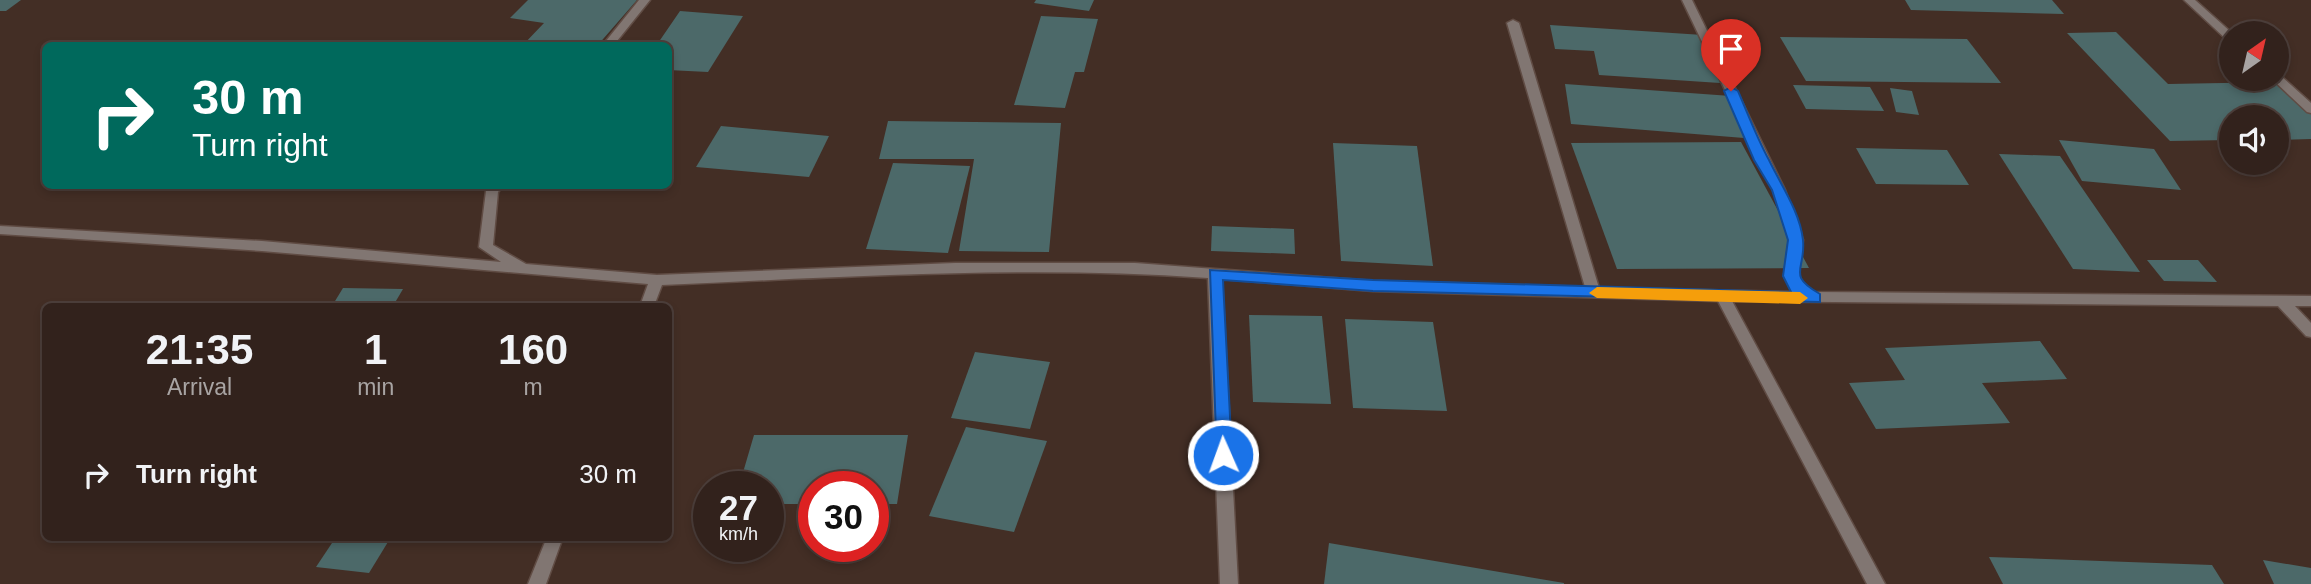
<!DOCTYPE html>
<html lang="en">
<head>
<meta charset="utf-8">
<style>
	:root { --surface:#32221c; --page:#3d2f29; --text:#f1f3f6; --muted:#a8a4a3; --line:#4d3f3b }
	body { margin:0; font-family:Helvetica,sans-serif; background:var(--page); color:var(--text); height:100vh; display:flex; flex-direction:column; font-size:26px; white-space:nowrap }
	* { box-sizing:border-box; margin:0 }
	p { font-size:23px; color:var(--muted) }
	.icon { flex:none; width:38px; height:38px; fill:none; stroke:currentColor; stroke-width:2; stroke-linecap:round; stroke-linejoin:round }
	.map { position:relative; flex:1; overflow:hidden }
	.panel { position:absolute; left:42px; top:303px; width:630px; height:238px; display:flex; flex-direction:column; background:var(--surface); border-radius:10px; box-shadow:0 4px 10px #0003,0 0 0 2px var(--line) }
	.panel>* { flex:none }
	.guide { position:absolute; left:42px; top:42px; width:630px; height:147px; border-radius:10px; box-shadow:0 4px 10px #0003,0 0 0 2px var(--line); background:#00695c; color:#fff; overflow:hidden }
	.needle { width:46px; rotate:34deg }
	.fabs { position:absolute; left:2219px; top:21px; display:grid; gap:14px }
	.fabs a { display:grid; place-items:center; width:70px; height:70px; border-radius:50%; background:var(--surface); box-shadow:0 4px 10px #0003,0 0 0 2px var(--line); font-size:35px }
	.speed { position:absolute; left:693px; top:471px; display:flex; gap:14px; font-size:35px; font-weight:700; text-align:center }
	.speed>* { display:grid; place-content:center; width:91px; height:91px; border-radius:50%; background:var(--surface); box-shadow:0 4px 10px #0003,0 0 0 2px var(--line); line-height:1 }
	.speed small { font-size:18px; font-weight:400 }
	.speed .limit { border:10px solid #d22; background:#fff; color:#111 }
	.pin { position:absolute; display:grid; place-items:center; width:60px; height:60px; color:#fff; margin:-72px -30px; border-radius:50% 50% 50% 0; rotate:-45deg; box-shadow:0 0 7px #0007 }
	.pin .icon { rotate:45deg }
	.me { position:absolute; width:77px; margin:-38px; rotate:358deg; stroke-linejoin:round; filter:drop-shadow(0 0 5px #0008) }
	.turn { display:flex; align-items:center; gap:24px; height:147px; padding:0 35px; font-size:32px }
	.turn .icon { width:91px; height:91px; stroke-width:2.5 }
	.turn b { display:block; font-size:49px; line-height:60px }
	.eta { display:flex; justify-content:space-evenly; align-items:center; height:119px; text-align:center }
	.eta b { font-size:42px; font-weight:800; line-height:49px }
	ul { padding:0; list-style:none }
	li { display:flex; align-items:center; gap:21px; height:105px; padding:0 35px }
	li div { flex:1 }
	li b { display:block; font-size:26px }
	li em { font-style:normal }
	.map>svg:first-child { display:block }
</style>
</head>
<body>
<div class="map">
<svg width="2311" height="584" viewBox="0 0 2311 584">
	<rect width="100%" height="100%" fill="#432e25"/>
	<g fill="#4c6969">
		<polygon points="0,0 21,0 6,11 0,11"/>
		<polygon points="528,0 637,0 597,46 522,46 544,23 510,18"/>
		<polygon points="1036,0 1094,0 1089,11 1034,3"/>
		<polygon points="1905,0 2052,0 2064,14 1911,10"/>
		<polygon points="680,11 743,16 708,72 668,70 668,46 656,46"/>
		<polygon points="1041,16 1098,19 1084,72 1075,72 1065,108 1014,105"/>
		<polygon points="1550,25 1703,35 1720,83 1599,75 1594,51 1555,49"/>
		<polygon points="2116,32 2168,84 2279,82 2311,111 2311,139 2277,140 2277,117 2231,117 2231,140 2170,141 2067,33"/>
		<polygon points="1780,37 1967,39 2001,83 1806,81"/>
		<polygon points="1565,84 1731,96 1744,138 1571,124"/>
		<polygon points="1793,85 1870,87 1884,111 1806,109"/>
		<polygon points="1890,88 1912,91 1919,115 1896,112"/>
		<polygon points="888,121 1061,123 1049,252 959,251 974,159 879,159"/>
		<polygon points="721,126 829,136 809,177 696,167"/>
		<polygon points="2059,140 2154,149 2181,190 2082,181"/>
		<polygon points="1741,142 1809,268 1617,269 1571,143"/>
		<polygon points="1333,143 1417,146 1433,266 1341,261"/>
		<polygon points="1856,148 1947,150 1969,185 1876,184"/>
		<polygon points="1999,154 2060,156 2140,272 2073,269"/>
		<polygon points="893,163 970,166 948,253 866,249"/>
		<polygon points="1212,226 1294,229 1295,254 1211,251"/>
		<polygon points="2147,260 2198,260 2217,282 2164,281"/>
		<polygon points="343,288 403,289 393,306 332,306"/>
		<polygon points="1249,315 1322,316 1331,404 1253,402"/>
		<polygon points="1345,319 1433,322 1447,411 1353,408"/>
		<polygon points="2040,341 2067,379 1982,383 2010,423 1876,429 1849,383 1905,380 1885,348"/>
		<polygon points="975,352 1050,362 1030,429 951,418"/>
		<polygon points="966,427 1047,441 1014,532 929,516"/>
		<polygon points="754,435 908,435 897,504 873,504 873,486 814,486 814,504 768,504 768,486 739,486"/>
		<polygon points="336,537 391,537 369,573 316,567"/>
		<polygon points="1329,543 1564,583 1564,584 1324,584"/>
		<polygon points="1989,557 2212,565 2224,584 2003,584"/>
		<polygon points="2263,560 2311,568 2311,584 2274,584"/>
	</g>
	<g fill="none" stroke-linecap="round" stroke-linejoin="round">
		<defs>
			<g id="street">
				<polygon points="639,0 650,0 613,46 602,46"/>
				<path d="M1682,0h10l93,190 18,50 -5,36 4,9 13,7 496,4v10h-16l16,17v14l-5,-1 -28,-30 -546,-5 153,283h-18l-149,-283 -345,-10 -151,-12 16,305h-18l-12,-306c-181,-13 -364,-1 -546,7l-8,21h-14l8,-22 -386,-33 -262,-17v-8l262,15 239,21 -22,-15 7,-56 4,-5h13l-5,6 -5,53 33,19 131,11 298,-12h180l238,18 212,6 -78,-264 6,-3 6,3 80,265 193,4 -8,-16 5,-36 -16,-50z"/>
				<polygon points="2184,0 2195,0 2232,33 2231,41 2227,40"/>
				<polygon points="2277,75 2281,76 2311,103 2311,113 2307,112 2273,80 2272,79 2277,79"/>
				<polygon points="547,537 563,537 546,584 528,584"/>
			</g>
		</defs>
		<use href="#street" stroke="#604c44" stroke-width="3"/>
		<use href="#street" fill="#817672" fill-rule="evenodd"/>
	</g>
	<path fill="#1a73e8" stroke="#114b97" stroke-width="2" d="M1731,87l7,4c10,23 19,47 31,69 12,25 31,52 34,80 3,30 -17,35 17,54v8l-447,-11 -150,-11 9,175 -9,7 -6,-2 -7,-190 163,10 418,12 -8,-16 5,-36 -16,-50 -18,-30 -30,-69z"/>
	<polygon fill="#f59e0b" points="1597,287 1800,292 1808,298 1800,304 1597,298 1589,293"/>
</svg>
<div class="fabs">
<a><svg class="needle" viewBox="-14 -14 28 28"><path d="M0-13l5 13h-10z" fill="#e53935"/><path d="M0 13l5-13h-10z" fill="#a8a4a3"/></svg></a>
<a><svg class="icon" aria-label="sound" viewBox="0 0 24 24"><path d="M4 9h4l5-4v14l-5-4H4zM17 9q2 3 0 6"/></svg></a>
</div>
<div class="speed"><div>27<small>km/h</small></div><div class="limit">30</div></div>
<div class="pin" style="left:1731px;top:91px;background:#d93025"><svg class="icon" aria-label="arrive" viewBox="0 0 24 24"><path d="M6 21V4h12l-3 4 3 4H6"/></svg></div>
<svg class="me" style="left:1223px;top:455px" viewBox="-20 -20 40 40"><circle r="17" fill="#1a73e8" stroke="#fff" stroke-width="3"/><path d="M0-11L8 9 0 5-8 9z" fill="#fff"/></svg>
<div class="guide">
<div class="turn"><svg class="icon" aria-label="right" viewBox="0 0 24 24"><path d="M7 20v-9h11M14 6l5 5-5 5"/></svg><div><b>30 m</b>Turn right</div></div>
</div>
<section class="panel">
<div class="eta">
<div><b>21:35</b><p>Arrival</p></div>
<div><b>1</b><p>min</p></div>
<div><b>160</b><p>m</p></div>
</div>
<ul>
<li><svg class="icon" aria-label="right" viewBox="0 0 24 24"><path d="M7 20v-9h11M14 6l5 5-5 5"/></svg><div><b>Turn right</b></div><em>30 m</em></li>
</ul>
</section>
</div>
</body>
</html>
